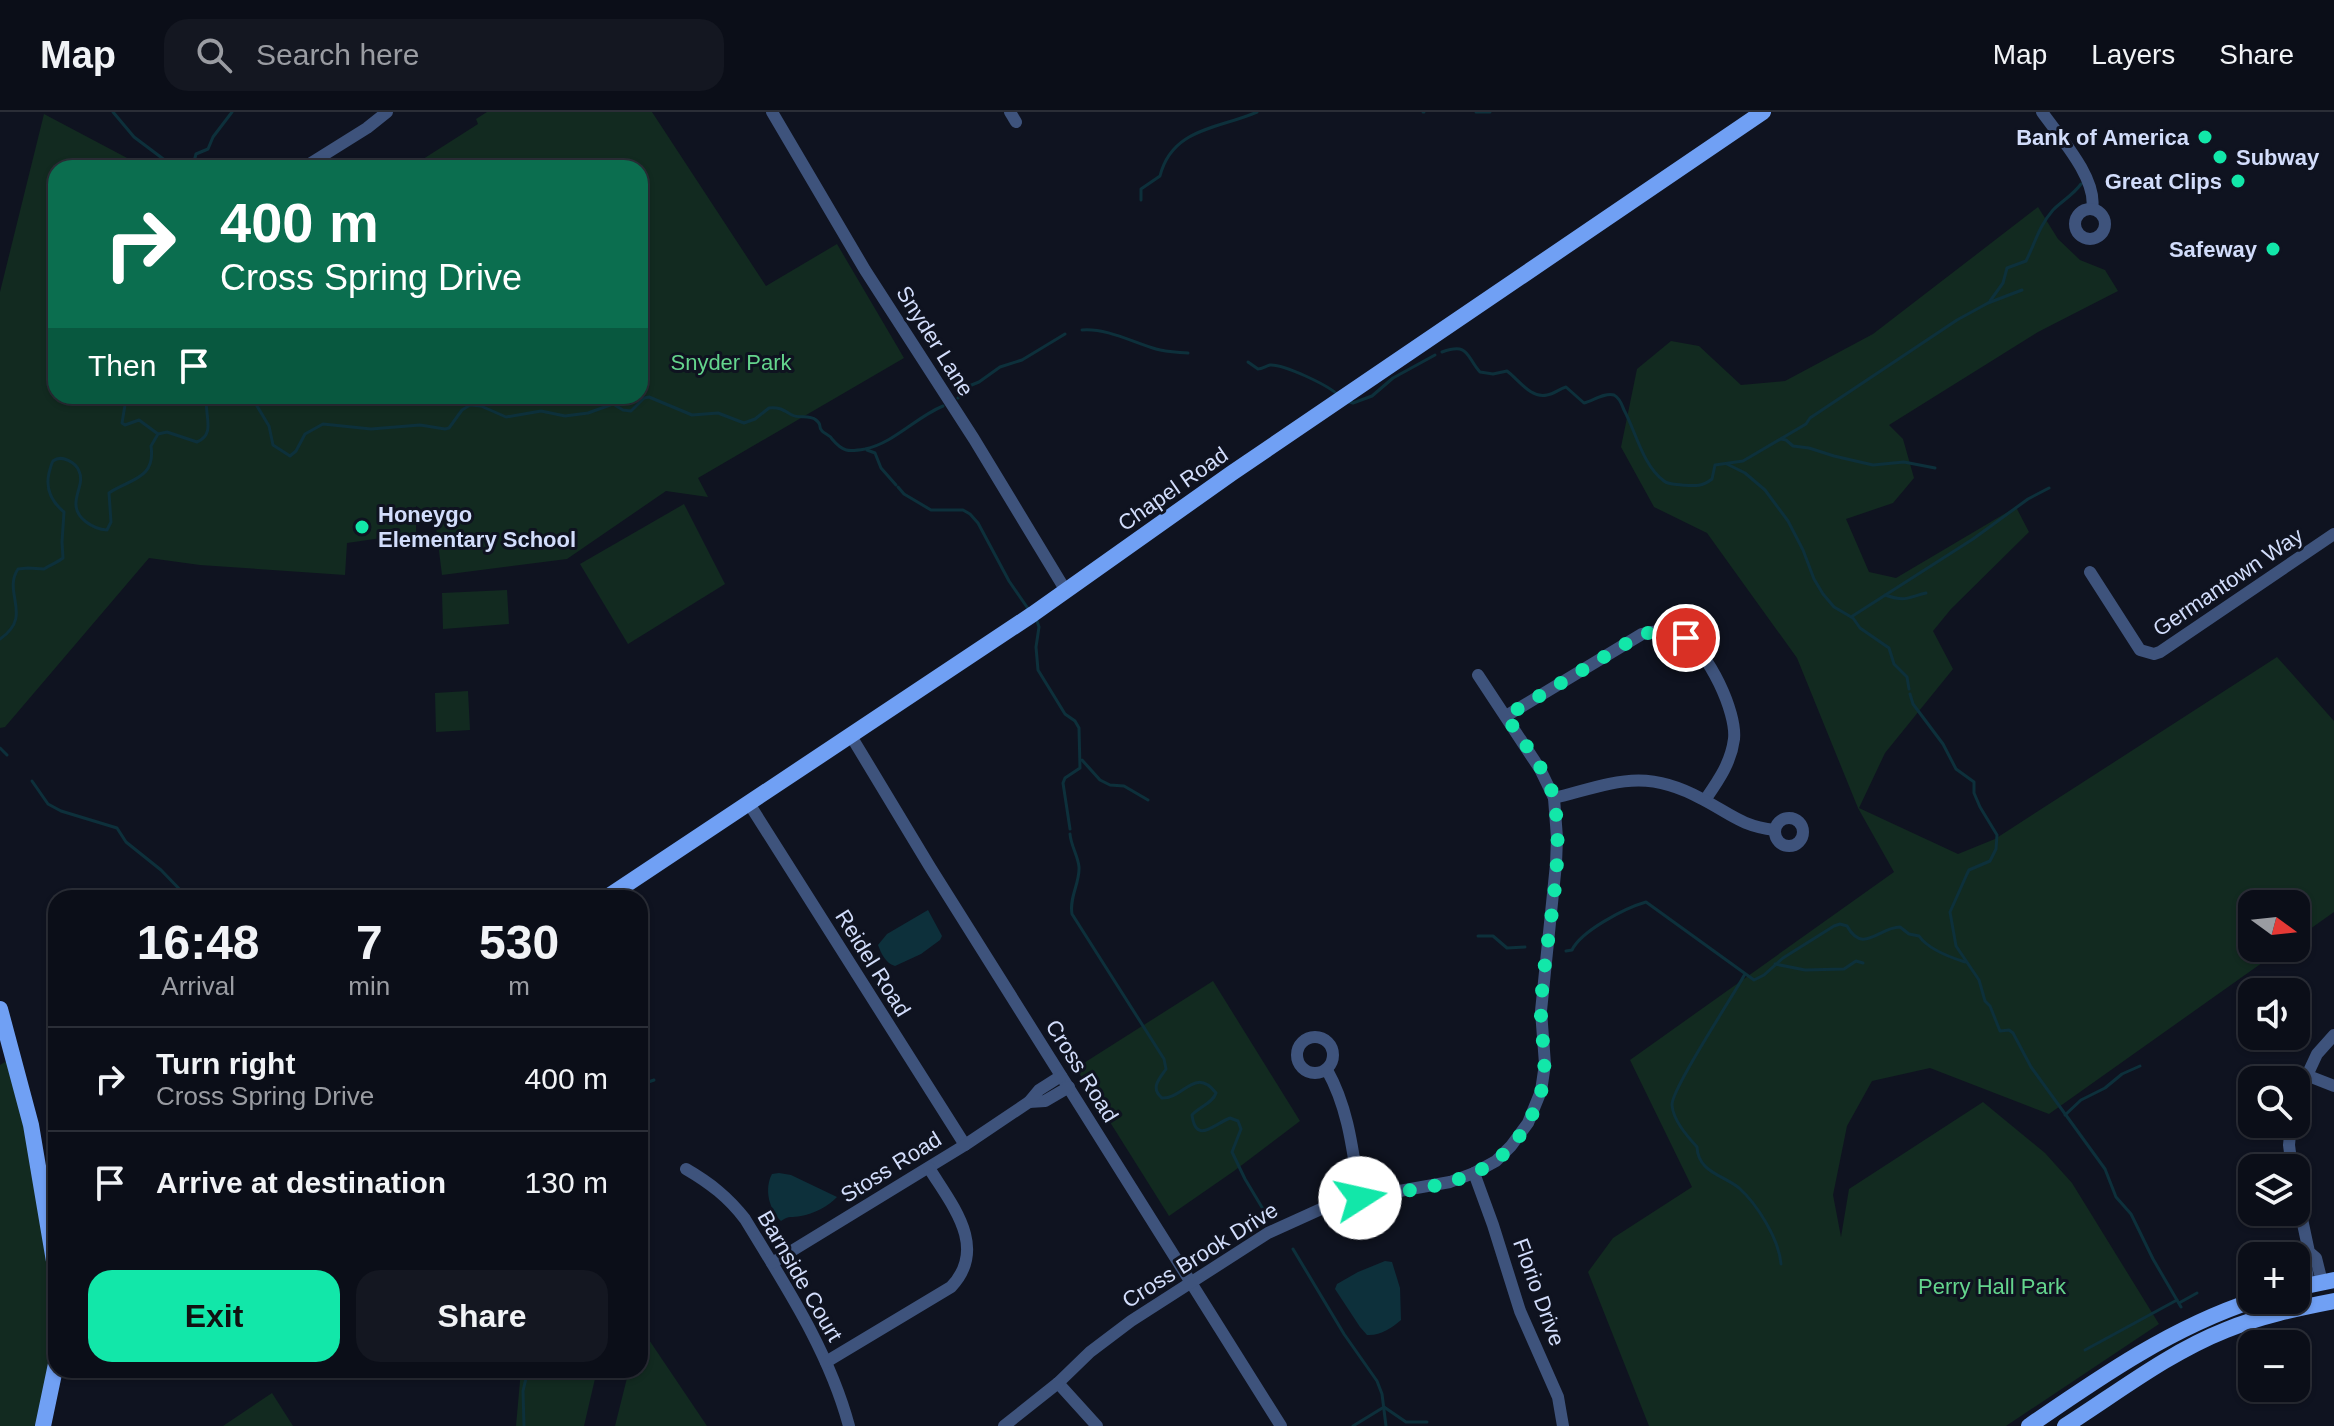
<!DOCTYPE html>
<html lang="en">
<head>
<meta charset="utf-8">
<style>
	:root { --surface:#0b0e18; --page:#141721; --text:#f1f3f6; --muted:#9a9ca2; --line:#2b2e37; --accent:#12e7a9 }
	body { margin:0; font-family:Arial,sans-serif; background:var(--page); color:var(--text); height:100vh; display:flex; flex-direction:column; font-size:30px; white-space:nowrap }
	* { box-sizing:border-box; margin:0 }
	p { font-size:26px; color:var(--muted) }
	.icon { flex:none; width:44px; height:44px; fill:none; stroke:currentColor; stroke-width:2; stroke-linecap:round; stroke-linejoin:round }
	.map { position:relative; flex:1; overflow:hidden }
	.sheet { position:absolute; left:48px; top:778px; width:600px; height:488px; display:flex; flex-direction:column; background:var(--surface); border-radius:24px; box-shadow:0 2px 6px #0004,0 0 0 2px var(--line) }
	.sheet>* { flex:none }
	.hud { position:absolute; left:48px; top:48px; width:600px; height:244px; border-radius:24px; box-shadow:0 2px 6px #0004,0 0 0 2px var(--line); background:#0b6e4f; color:#fff; overflow:hidden }
	.needle { width:52px; rotate:105deg }
	.tools { position:absolute; left:2238px; top:778px; display:grid; gap:16px }
	.tools a { display:grid; place-items:center; width:72px; height:72px; border-radius:16px; background:var(--surface); box-shadow:0 2px 6px #0004,0 0 0 2px var(--line); font-size:40px }
	.pin { position:absolute; display:grid; place-items:center; width:68px; height:68px; color:#fff; margin:-34px; border:4px solid #fff; border-radius:50%; box-shadow:0 2px 8px #0007 }
	.me { position:absolute; width:88px; margin:-44px; rotate:80deg; stroke-linejoin:round; filter:drop-shadow(0 0 6px #0008) }
	.turn { display:flex; align-items:center; gap:28px; height:168px; padding:0 40px; font-size:36px }
	.turn .icon { width:104px; height:104px; stroke-width:2.5 }
	.turn b { display:block; font-size:56px; line-height:68px }
	.then { display:flex; align-items:center; height:76px; padding:0 40px; background:#0003; gap:16px; font-size:30px }
	.eta { display:flex; justify-content:space-evenly; align-items:center; height:136px; text-align:center }
	.eta b { font-size:48px; font-weight:800; line-height:56px }
	.action { display:flex; gap:16px; margin-top:auto; padding:16px 40px }
	.action a { flex:1; height:92px; border-radius:24px; background:var(--accent); color:#111; font-size:32px; font-weight:800; line-height:92px; text-align:center }
	.action a+a { background:var(--page); color:var(--text) }
	ul { padding:0; list-style:none }
	li { display:flex; align-items:center; gap:24px; height:104px; padding:0 40px; border-top:2px solid var(--line) }
	li div { flex:1 }
	li b { display:block; font-size:30px }
	li em { font-style:normal }
	header { display:flex; align-items:center; gap:48px; box-sizing:border-box; height:112px; padding:0 40px; background:var(--surface); border-bottom:2px solid var(--line) }
	header strong { font-size:38px }
	nav { display:flex; gap:44px; margin-inline-start:auto; font-size:28px }
	.search { width:560px; height:72px; background:var(--page); display:flex; align-items:center; gap:20px; box-sizing:border-box; padding:0 28px; border-radius:24px; color:var(--muted); font-size:30px }
	.map>svg:first-child { display:block }
</style>
</head>
<body>
<header>
<strong>Map</strong>
<div class="search"><svg class="icon" aria-label="search" viewBox="0 0 24 24"><circle cx="10" cy="10" r="6"/><path d="M15 15l6 6"/></svg>Search here</div>
<nav><a>Map</a><a>Layers</a><a>Share</a></nav>
</header>
<div class="map">
<svg width="2334" height="1314" viewBox="0 0 2334 1314">
	<rect width="100%" height="100%" fill="#0f1320"/>
	<g fill="#122a20">
		<polygon points="487,0 652,0 766,174 837,132 904,246 698,366 708,385 666,379 567,447 442,463 435,407 416,394 416,421 347,431 345,463 200,453 149,446 5,615 0,616 0,180 44,2 146,56 56,56 56,284 640,284 640,56 409,56 478,12 476,7"/>
		<polygon points="2038,95 2058,127 2080,148 2105,158 2118,179 2038,220 1889,313 1903,327 1914,366 1893,391 1846,407 1869,460 1896,466 2016,395 2029,420 1951,497 1933,519 1953,557 1885,641 1859,696 1958,742 1995,727 2277,545 2334,609 2334,800 2296,827 2296,792 2252,792 2252,836 2283,836 2049,1002 1930,956 1872,969 1847,1014 1833,1083 1841,1125 1849,1077 1983,990 2045,1041 2072,1071 2159,1212 2006,1314 1649,1314 1588,1160 1613,1126 1692,1075 1630,948 1894,760 1858,696 1797,546 1707,421 1654,395 1621,335 1637,257 1671,229 1699,234 1741,273 1785,269 1873,222"/>
		<polygon points="684,392 725,472 628,532 580,452"/>
		<polygon points="507,478 509,512 443,517 442,481"/>
		<polygon points="468,579 470,618 436,620 435,581"/>
		<polygon points="1213,869 1300,1009 1234,1059 1169,1104 1076,956"/>
		<polygon points="10,947 27,1019 55,1189 52,1250 38,1314 0,1314 0,953"/>
		<polygon points="641,1216 707,1314 615,1314 629,1258 640,1258"/>
		<polygon points="521,1258 597,1258 584,1314 516,1314"/>
		<polygon points="272,1281 293,1314 223,1314"/>
	</g>
	<g fill="#0d303b">
		<path d="M928,798l14,26 -2,4 -19,14 -26,12c-9,-2 -14,-13 -17,-21l9,-11z"/>
		<path d="M779,1061l12,2 46,22c-8,9 -24,17 -36,19 -9,2 -12,-1 -20,5 -12,-12 -17,-32 -9,-47z"/>
		<path d="M1385,1149l7,1 8,26 1,32c-9,8 -21,16 -34,15l-7,-8 -25,-38 2,-5 21,-12z"/>
	</g>
	<g fill="none" stroke-linecap="round" stroke-linejoin="round">
		<g stroke="#0d303b" stroke-width="3">
			<polyline points="113,0 134,25 170,52 181,51 187,56"/>
			<polyline points="1423,0 1424,0"/>
			<polyline points="1476,0 1490,0"/>
			<polyline points="189,56 193,53 196,42 208,37 213,25 232,0"/>
			<path d="M1141,88v-11l19,-13c12,-48 58,-47 97,-64"/>
			<path d="M1990,189l13,-18 4,-15 19,-7c9,-18 13,-35 27,-51 9,-9 20,-15 28,-26"/>
			<path d="M1082,218c25,-2 50,12 74,19 10,3 21,3 32,4"/>
			<path d="M1442,240c28,-10 24,5 38,20l13,2 14,-3c12,9 24,28 40,24 7,-1 12,-6 19,-8l18,16c9,-2 21,-11 30,-8 6,3 8,10 10,15 12,22 19,56 40,71 5,4 12,3 18,4 13,1 20,2 30,-6l3,-14 28,-4 63,-37 4,-6 147,-98 31,-17 34,-13"/>
			<path d="M1248,250l10,7c4,0 8,-3 12,-4 14,-1 57,20 67,29"/>
			<polyline points="148,284 126,287 122,311 125,313 139,308 158,322"/>
			<path d="M251,284l18,30 4,19 17,11 6,-5 9,-17 18,-10 48,5 49,-4 25,4 4,-1 13,-18 8,-5 11,1 25,11 35,-6 24,5 23,-3 25,-9 10,6 8,1 13,-13 5,-1 43,18 26,-2 26,10 11,-4 14,-11c11,-1 14,2 23,7 7,4 17,-1 24,5 7,6 1,4 6,11 3,3 8,4 10,8 11,13 16,13 33,10 29,-6 51,-32 78,-43"/>
			<polyline points="958,286 964,276 979,270 1000,255 1022,248 1065,222"/>
			<polyline points="1346,289 1353,291 1372,284 1393,266 1435,243"/>
			<polyline points="1781,327 1786,328 1793,334 1809,336 1834,344 1873,353 1904,350 1935,356"/>
			<polyline points="867,338 875,341 881,356 896,373"/>
			<polyline points="1727,352 1745,361 1765,378 1788,409 1803,438 1814,467 1823,482 1834,495 1853,506 1860,516 1889,536 1894,552 1907,565 1909,577"/>
			<polyline points="898,375 904,382 931,398 963,398 970,402 978,411 1009,469 1029,498"/>
			<path d="M1885,483c21,7 21,3 41,-2"/>
			<polyline points="1851,505 1973,427 2028,387 2049,376"/>
			<polyline points="1036,506 1039,515 1036,535 1038,558 1065,602 1075,609 1079,616 1080,656 1065,666 1063,671 1070,717"/>
			<path d="M0,527c34,-23 2,-46 18,-70l10,-1 16,1c7,-5 13,-6 19,-11l-1,-16 2,-30c-12,-10 -19,-22 -15,-39 1,-3 2,-9 4,-12 9,-7 23,2 26,10 5,11 -3,21 -3,32 -1,15 17,26 31,27l4,-8 -2,-29c21,-14 47,-14 42,-47l7,-12 9,-2 30,10c20,-8 6,-29 10,-46"/>
			<polyline points="1910,582 1913,592 1943,632 1956,657 1974,670 1974,681 1980,695 1997,723 1996,737 1990,749 1969,758 1967,762 1950,800 1956,834 1979,868 1985,889 1990,894 2000,919 2009,918 2013,921 2031,955 2105,1057 2116,1085 2131,1102 2153,1147 2181,1195"/>
			<polyline points="0,636 7,643"/>
			<polyline points="1082,648 1100,668 1110,673 1124,674 1148,688"/>
			<polyline points="32,669 48,692 61,699 117,716 126,730 161,758 188,786"/>
			<path d="M1070,722c1,12 8,22 9,33 1,16 -10,30 -7,47l92,145 2,10c-7,10 -16,19 -4,29 21,1 33,-32 54,-5 -3,10 -17,14 -24,22 4,30 22,9 38,3l8,3 3,8 -9,23 13,27 18,30"/>
			<polyline points="1478,824 1493,824 1507,836 1525,835"/>
			<path d="M1566,839l6,-1c9,-19 53,-42 74,-48l108,78 10,-5 19,-17 51,-32 6,-2 7,2c16,29 32,1 53,1l9,7 10,2c9,13 30,21 46,26"/>
			<polyline points="1775,852 1805,858 1844,857 1856,849 1863,851"/>
			<path d="M1745,862c-12,22 -74,116 -73,131 1,15 15,31 25,42 1,25 26,28 42,41 18,16 40,51 42,76"/>
			<polyline points="640,973 654,968"/>
			<polyline points="2065,1003 2081,988 2105,976 2122,962 2140,954"/>
			<polyline points="1293,1137 1344,1222 1377,1269 1382,1282 1386,1314"/>
			<polyline points="2179,1191 2197,1181"/>
			<polyline points="2085,1238 2177,1188"/>
			<polyline points="1384,1295 1406,1310 1427,1310"/>
			<polyline points="524,1314 523,1279 528,1258"/>
			<polyline points="1353,1314 1384,1295"/>
		</g>
		<g stroke="#3e537c" stroke-width="12">
			<polyline points="772,0 865,158 974,327 1066,479"/>
			<polyline points="1010,0 1016,10"/>
			<path d="M2042,0c17,24 56,67 50,97"/>
			<polyline points="303,56 367,16 387,0"/>
			<circle cx="2090" cy="112" r="15"/>
			<polyline points="2090,460 2140,538 2154,542 2160,540 2334,422"/>
			<path d="M1506,604l136,-82c14,-4 28,-4 42,3 24,14 53,75 50,102 -3,24 -16,42 -29,61"/>
			<polyline points="851,624 930,755 1281,1314"/>
			<path d="M1554,686c60,-15 90,-31 148,1 29,15 39,27 73,31"/>
			<polyline points="748,690 965,1033"/>
			<circle cx="1789" cy="720" r="14"/>
			<circle cx="1315" cy="943" r="18"/>
			<path d="M1327,958c22,39 26,83 33,128"/>
			<polyline points="2306,963 2334,974"/>
			<polyline points="2296,987 2317,942 2334,923"/>
			<polyline points="1029,990 1045,989 1069,975"/>
			<polyline points="2291,1012 2289,1033 2292,1056"/>
			<path d="M686,1057c24,14 42,28 59,50 40,66 84,132 104,207"/>
			<polyline points="1474,1061 1493,1113 1520,1199 1558,1285 1563,1314"/>
			<polyline points="2296,1079 2309,1140 2316,1146 2322,1170"/>
			<polyline points="2309,1140 2305,1149 2309,1173"/>
			<polyline points="772,1151 965,1033 1029,990 1039,978 1061,964"/>
			<path d="M826,1250l125,-75c38,-40 0,-83 -22,-119"/>
			<polyline points="1058,1271 1097,1314"/>
			<polyline points="1004,1314 1058,1271 1090,1240 1131,1209 1268,1121 1321,1097 1360,1086 1450,1070 1474,1061 1496,1049 1511,1034 1528,1011 1541,979 1545,952 1541,899 1556,752 1557,726 1554,686 1540,657 1478,563"/>
		</g>
		<g stroke="#70a0f4" stroke-width="16">
			<polyline points="606,786 1033,502 1232,361 1763,0"/>
			<polyline points="0,897 31,1013 56,1161"/>
			<polyline points="2296,1176 2334,1168"/>
			<polyline points="43,1314 56,1252"/>
			<path d="M2029,1314c71,-49 143,-99 226,-126"/>
			<path d="M2065,1314c52,-33 103,-73 161,-96 34,-14 72,-22 108,-29"/>
		</g>
	</g>
	<g fill="none" stroke-linecap="round" stroke-linejoin="round">
		<path stroke="#12e7a9" stroke-width="14" stroke-dasharray="0 25.2" d="M1360,1086c50,-9 109,-10 148,-48 15,-16 27,-37 33,-58 8,-29 -1,-56 0,-85 3,-66 25,-143 13,-207 -5,-27 -33,-60 -48,-84l136,-82 18,-3 26,7"/>
	</g>
	<g fill="#12e7a9" stroke="#0f1320" stroke-width="3">
		<circle cx="2205" cy="25" r="8"/>
		<circle cx="2220" cy="45" r="8"/>
		<circle cx="2238" cy="69" r="8"/>
		<circle cx="2273" cy="137" r="8"/>
		<circle cx="362" cy="415" r="8"/>
	</g>
	<g text-anchor="middle" dominant-baseline="central" stroke-width="6" stroke-linejoin="round" paint-order="stroke">
		<g font-size="22" font-weight="bold" fill="#d2ddfb" stroke="#0f1320" text-anchor="end">
			<text x="2189" y="25">Bank of America</text>
			<text x="2236" y="45" text-anchor="start">Subway</text>
			<text x="2222" y="69">Great Clips</text>
			<text x="2257" y="137">Safeway</text>
			<text x="378" y="402" text-anchor="start">Honeygo<tspan x="378" dy="25">Elementary School</tspan></text>
		</g>
		<g font-size="22" fill="#d2ddfb" stroke="#0f1320">
			<text transform="translate(935 229) rotate(58)">Snyder Lane</text>
			<text transform="translate(1173 377) rotate(-35)">Chapel Road</text>
			<text transform="translate(2228 470) rotate(-34)">Germantown Way</text>
			<text transform="translate(873 851) rotate(58)">Reidel Road</text>
			<text transform="translate(1082 959) rotate(58)">Cross Road</text>
			<text transform="translate(891 1055) rotate(-32)">Stoss Road</text>
			<text transform="translate(1200 1143) rotate(-32)">Cross Brook Drive</text>
			<text transform="translate(800 1164) rotate(60)">Barnside Court</text>
			<text transform="translate(1539 1180) rotate(70)">Florio Drive</text>
		</g>
		<g font-size="22" fill="#64d58d" stroke="#0f1320">
			<text x="731" y="250">Snyder Park</text>
			<text x="1992" y="1174">Perry Hall Park</text>
		</g>
	</g>
</svg>
<div class="tools">
<a><svg class="needle" viewBox="-14 -14 28 28"><path d="M0-13l5 13h-10z" fill="#e53935"/><path d="M0 13l5-13h-10z" fill="#9a9ca2"/></svg></a>
<a><svg class="icon" aria-label="sound" viewBox="0 0 24 24"><path d="M4 9h4l5-4v14l-5-4H4zM17 9q2 3 0 6"/></svg></a>
<a><svg class="icon" aria-label="search" viewBox="0 0 24 24"><circle cx="10" cy="10" r="6"/><path d="M15 15l6 6"/></svg></a>
<a><svg class="icon" aria-label="layers" viewBox="0 0 24 24"><path d="M12 4l9 5-9 5-9-5zM3 14l9 5 9-5"/></svg></a>
<a>+</a>
<a>−</a>
</div>
<div class="pin" style="left:1686px;top:526px;background:#d93025"><svg class="icon" aria-label="arrive" viewBox="0 0 24 24"><path d="M6 21V4h12l-3 4 3 4H6"/></svg></div>
<svg class="me" style="left:1360px;top:1086px" viewBox="-20 -20 40 40"><circle r="19" fill="#fff"/><path d="M0-13L10 11 0 6-10 11z" fill="#12e7a9"/></svg>
<div class="hud">
<div class="turn"><svg class="icon" aria-label="right" viewBox="0 0 24 24"><path d="M7 20v-9h11M14 6l5 5-5 5"/></svg><div><b>400 m</b>Cross Spring Drive</div></div>
<div class="then">Then<svg class="icon" aria-label="arrive" viewBox="0 0 24 24"><path d="M6 21V4h12l-3 4 3 4H6"/></svg></div>
</div>
<section class="sheet">
<div class="eta">
<div><b>16:48</b><p>Arrival</p></div>
<div><b>7</b><p>min</p></div>
<div><b>530</b><p>m</p></div>
</div>
<ul>
<li><svg class="icon" aria-label="right" viewBox="0 0 24 24"><path d="M7 20v-9h11M14 6l5 5-5 5"/></svg><div><b>Turn right</b><p>Cross Spring Drive</p></div><em>400 m</em></li>
<li><svg class="icon" aria-label="arrive" viewBox="0 0 24 24"><path d="M6 21V4h12l-3 4 3 4H6"/></svg><div><b>Arrive at destination</b></div><em>130 m</em></li>
</ul>
<div class="action"><a>Exit</a><a>Share</a></div>
</section>
</div>
</body>
</html>
